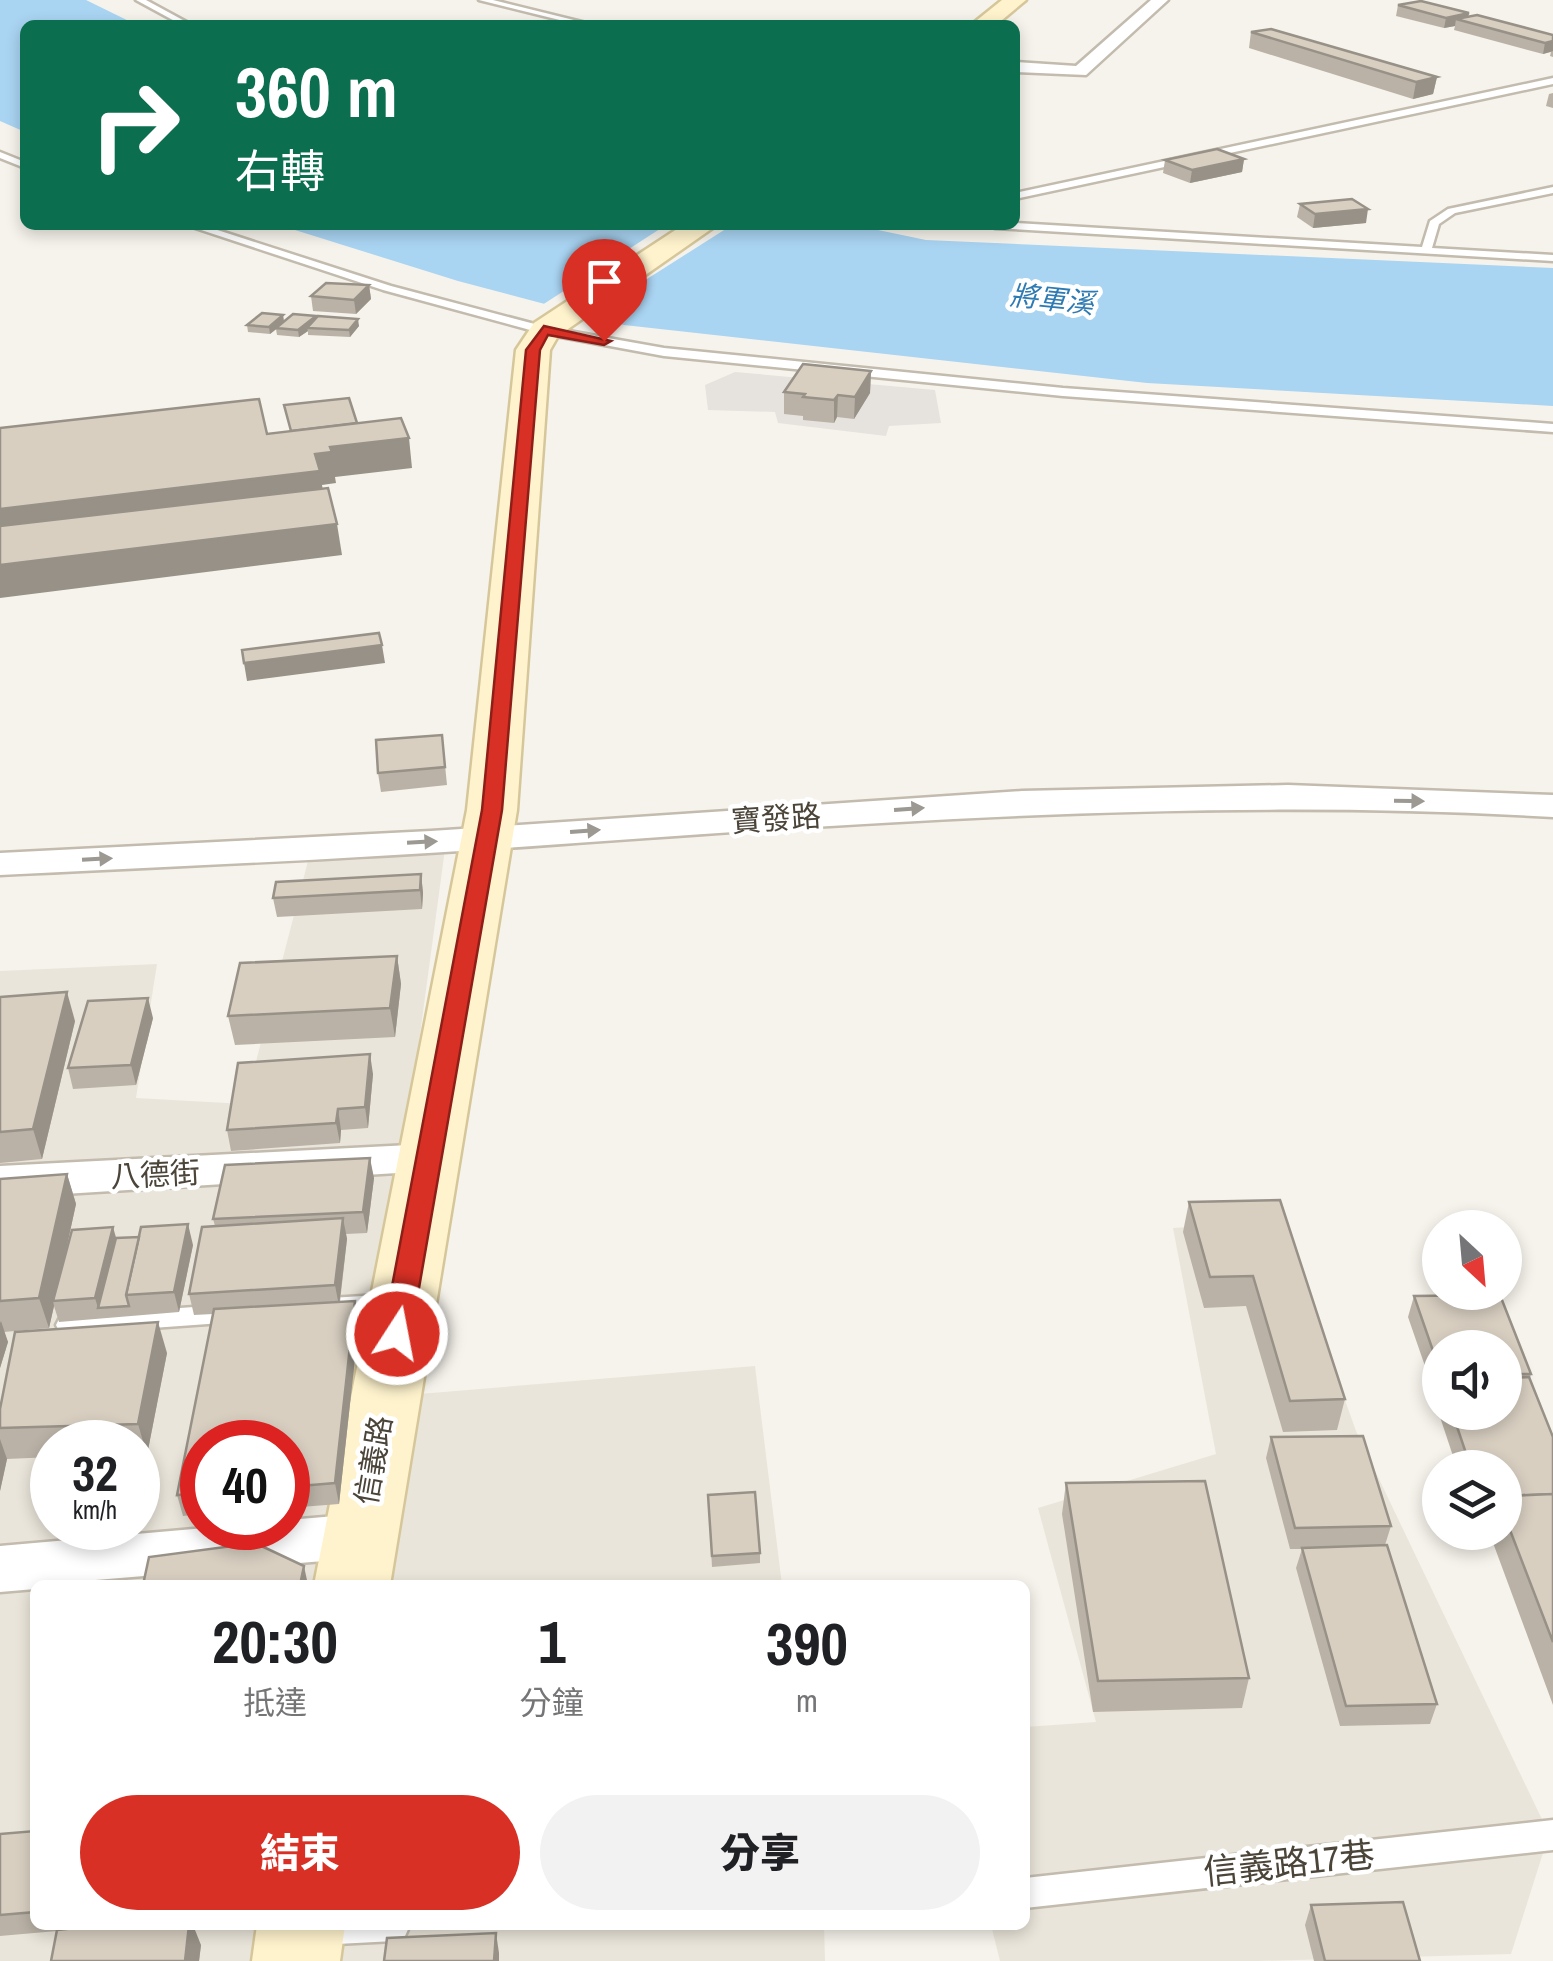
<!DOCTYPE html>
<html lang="zh-TW">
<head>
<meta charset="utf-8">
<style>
	:root { --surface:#fff; --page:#f2f2f2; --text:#202124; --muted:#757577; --accent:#d93025 }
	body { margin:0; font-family:"Archivo Narrow","Noto Sans TC",sans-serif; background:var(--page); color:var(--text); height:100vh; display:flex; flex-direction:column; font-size:38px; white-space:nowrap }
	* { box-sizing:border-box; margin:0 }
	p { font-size:32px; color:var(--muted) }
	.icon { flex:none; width:55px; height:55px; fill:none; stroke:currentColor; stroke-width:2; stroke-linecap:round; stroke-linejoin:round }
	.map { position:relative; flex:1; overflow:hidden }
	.sheet { position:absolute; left:30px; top:1580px; width:1000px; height:350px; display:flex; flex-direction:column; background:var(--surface); border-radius:15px; box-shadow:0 5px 15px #0003 }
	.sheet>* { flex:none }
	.banner { position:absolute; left:20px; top:20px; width:1000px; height:210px; border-radius:15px; box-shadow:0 5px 15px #0003; background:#0b6e4f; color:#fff; overflow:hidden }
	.needle { width:65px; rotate:154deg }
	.buttons { position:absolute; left:1422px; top:1210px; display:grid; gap:20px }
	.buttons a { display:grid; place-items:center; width:100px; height:100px; border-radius:50%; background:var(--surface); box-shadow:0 5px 15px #0003; font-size:50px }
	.speed { position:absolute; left:30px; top:1420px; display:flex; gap:20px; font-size:50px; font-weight:700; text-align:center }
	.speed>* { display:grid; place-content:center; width:130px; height:130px; border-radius:50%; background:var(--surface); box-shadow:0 5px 15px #0003; line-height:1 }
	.speed small { font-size:25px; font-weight:400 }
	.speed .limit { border:15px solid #d22; background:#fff; color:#111 }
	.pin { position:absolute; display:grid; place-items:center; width:85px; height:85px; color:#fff; margin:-102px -42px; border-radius:50% 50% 50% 0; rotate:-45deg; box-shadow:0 0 10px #0007 }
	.pin .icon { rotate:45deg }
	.me { position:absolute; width:110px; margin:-55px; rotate:11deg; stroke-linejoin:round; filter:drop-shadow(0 0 8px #0008) }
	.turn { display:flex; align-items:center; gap:35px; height:210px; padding:0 50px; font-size:45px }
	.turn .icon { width:130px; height:130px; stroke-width:2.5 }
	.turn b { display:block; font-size:70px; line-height:85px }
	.eta { display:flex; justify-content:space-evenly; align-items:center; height:170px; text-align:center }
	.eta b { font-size:60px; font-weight:800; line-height:70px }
	.cta { display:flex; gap:20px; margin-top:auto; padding:20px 50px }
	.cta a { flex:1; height:115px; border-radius:60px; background:var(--accent); color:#fff; font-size:40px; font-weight:800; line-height:115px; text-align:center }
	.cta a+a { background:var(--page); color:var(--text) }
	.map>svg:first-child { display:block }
</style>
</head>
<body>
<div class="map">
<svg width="1553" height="1961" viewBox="0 0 1553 1961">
	<rect width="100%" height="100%" fill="#f6f3ec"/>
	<g fill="#eae5da" fill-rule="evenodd">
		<path d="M445,849l-74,549 384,-32 27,219h-747v340h789l1,36h-825v-990l157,-7 -21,134 109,6 63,-243zM52,1442h86v86h-86zM202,1442h86v86h-86z"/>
		<polygon points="1281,1221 1356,1431 1549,1834 1511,1954 1258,1961 1000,1961 991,1925 1025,1925 1025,1727 1096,1722 1038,1508 1216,1454 1173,1228"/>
	</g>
	<polygon fill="#e6e2dd" points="735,372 935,390 941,423 889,426 886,436 778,423 775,412 708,410 705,385"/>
	<g fill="#a9d4f2">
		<polygon points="0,0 86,0 137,25 25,25 25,132 0,121"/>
		<polygon points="279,225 854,225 926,240 1553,268 1553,406 1147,383 624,325 458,281"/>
	</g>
	<polygon fill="#f6f3ec" points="666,225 732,225 584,319 539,307"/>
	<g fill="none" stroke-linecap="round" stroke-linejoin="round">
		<defs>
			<g id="lane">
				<polygon points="136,0 146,0 192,25 182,25"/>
				<polygon points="479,0 493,0 594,25 580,25"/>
				<polygon points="1553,78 1553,84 1015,199 1015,193"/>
				<polygon points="0,152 25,162 25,168 0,158"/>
				<polygon points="1553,187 1553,193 1455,213 1439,224 1432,248 1553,255 1553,261 995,228 990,225 1015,223 1422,247 1430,221 1448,209"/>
				<polygon points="186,225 202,225 391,286 546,327 664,348 1063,388 1553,424 1553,432 1063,396 664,356 545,334 383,290"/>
				<polygon points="396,1294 405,1297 408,1303 405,1309 396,1312 330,1316 321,1313 318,1307 321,1301 330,1298"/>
				<polygon points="236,1304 245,1307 248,1313 245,1319 236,1322 68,1334 59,1331 56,1325 59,1319 68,1316"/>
				<polygon points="1553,1820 1553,1850 1025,1908 1025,1878"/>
				<polygon points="304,1925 410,1925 405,1936 394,1941 318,1945 307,1940"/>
			</g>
			<g id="street">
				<polygon points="1151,0 1168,0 1086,75 1015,72 1015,62 1076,66"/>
				<path d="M1288,785l265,10v22c-356,-21 -707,7 -1061,32 -164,11 -328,18 -492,26v-22l431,-22 591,-40z"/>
				<polygon points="429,1144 445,1148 451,1159 445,1170 0,1198 0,1166"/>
				<polygon points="360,1514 379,1520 387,1536 379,1552 360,1558 35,1585 35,1589 0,1592 0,1546 205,1528 288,1528 288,1520"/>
			</g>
			<g id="secondary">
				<polygon points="1002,0 1026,0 996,25 971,25"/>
				<polygon points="683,225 717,225 558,336 550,350 517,810 390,1585 314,1585 467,810 516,350 534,323"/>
				<polygon points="257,1925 345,1925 340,1961 252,1961"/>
			</g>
		</defs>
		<use href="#lane" stroke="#c2bbae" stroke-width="5"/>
		<use href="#street" stroke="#c2bbae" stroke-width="5"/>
		<use href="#secondary" stroke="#d6c79b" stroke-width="5"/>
		<use href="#lane" fill="#fff" fill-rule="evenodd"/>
		<use href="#street" fill="#fff" fill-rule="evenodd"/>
		<use href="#secondary" fill="#fff3cd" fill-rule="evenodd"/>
	</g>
	<g fill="#bab2a6" fill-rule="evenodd">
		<polygon points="1398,5 1469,13 1468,17 1553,35 1553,57 1550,56 1551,52 1543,54 1454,30 1455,26 1444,28 1396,16"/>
		<polygon points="1251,32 1437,77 1433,94 1413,99 1249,48"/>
		<polygon points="1553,93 1553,108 1546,106 1549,94"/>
		<polygon points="1244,159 1242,172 1190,183 1163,173 1165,160"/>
		<polygon points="1300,204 1366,223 1313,228 1297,217"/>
		<polygon points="369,285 371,299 356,314 313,311 311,296"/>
		<polygon points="283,315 284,322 316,316 316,318 359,326 350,337 308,335 308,331 299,337 277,335 276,329 270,334 248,332 247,325"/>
		<polygon points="871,371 870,393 854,419 837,417 834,423 803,420 803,416 784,414 784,392"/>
		<polygon points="442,735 447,785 381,792 378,773"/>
		<polygon points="421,874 423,893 422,909 277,917 273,898"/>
		<polygon points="397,956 401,984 395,1037 235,1045 228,1016"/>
		<polygon points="0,997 75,1021 42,1159 0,1163"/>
		<polygon points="153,1018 136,1085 73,1089 68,1068"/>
		<polygon points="373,1074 368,1128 341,1130 340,1143 231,1151 227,1130"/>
		<polygon points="67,1174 76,1204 64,1258 116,1238 193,1245 179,1312 59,1322 54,1306 49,1328 4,1332 8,1342 0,1368 0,1179"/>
		<polygon points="374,1178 367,1233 346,1234 347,1239 340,1302 355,1301 359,1322 339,1504 288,1508 288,1442 202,1442 202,1514 183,1516 177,1495 213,1314 194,1315 189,1294 215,1226 213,1219"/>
		<polygon points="1280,1200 1345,1399 1337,1430 1283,1432 1246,1306 1204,1308 1183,1232 1189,1202"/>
		<path d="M1500,1295l31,79 -1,4 23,59v268l-64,-173h16v-64h-48l-23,-69 1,-4 -27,-78 6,-21zM1440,1348h65v64h-65z"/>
		<polygon points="167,1353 147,1455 138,1455 138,1442 52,1442 52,1457 7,1459 0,1491 0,1409"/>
		<polygon points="1271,1437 1391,1526 1385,1545 1437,1704 1430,1724 1340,1726 1296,1568 1302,1549 1290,1549 1266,1458"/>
		<polygon points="1066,1483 1249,1678 1242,1708 1093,1712 1062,1514"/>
		<polygon points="708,1495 760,1553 760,1563 712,1567"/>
		<polygon points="35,1831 35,1925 75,1925 75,1928 201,1945 199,1961 51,1961 57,1931 0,1936 0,1834"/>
		<polygon points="1311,1905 1420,1961 1314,1961 1305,1925"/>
	</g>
	<g fill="#979187">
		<polygon points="1469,13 1467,22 1456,19 1455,26 1444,28 1446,18"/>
		<polygon points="1553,41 1553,51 1543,54 1545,43"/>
		<polygon points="1437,77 1433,94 1413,99 1416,82"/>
		<polygon points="1244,159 1242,172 1190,183 1192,170"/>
		<polygon points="1368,209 1366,223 1313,228 1315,214"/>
		<polygon points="369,285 371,299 356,314 354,300"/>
		<polygon points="283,315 284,323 270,334 269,327"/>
		<polygon points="316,316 317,324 307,328 308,331 299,337 298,330"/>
		<polygon points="358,319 359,326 350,337 349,330"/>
		<polygon points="871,371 870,393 854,419 855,397"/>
		<polygon points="838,395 837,417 834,423 834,400"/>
		<polygon points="409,438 412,468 335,477 336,483 322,485 325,502 0,541 0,509 294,440"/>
		<polygon points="337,524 342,555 0,598 0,565"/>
		<polygon points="382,645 385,663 247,681 244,663"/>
		<polygon points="421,874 423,893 422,909 420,890"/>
		<polygon points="397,956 401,984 395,1037 390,1008"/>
		<polygon points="67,992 75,1021 42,1159 33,1129"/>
		<polygon points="148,998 153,1018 136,1085 131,1065"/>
		<polygon points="370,1054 373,1074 368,1128 365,1107"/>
		<polygon points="338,1109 341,1130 340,1143 336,1123"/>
		<polygon points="370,1158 374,1178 367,1233 363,1212"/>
		<polygon points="67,1174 76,1204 55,1301 53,1301 54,1306 49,1328 39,1298"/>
		<polygon points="343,1218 347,1239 339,1306 335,1285"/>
		<polygon points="188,1224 193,1245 179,1312 174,1292"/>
		<polygon points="113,1227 119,1248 98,1308 95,1298"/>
		<polygon points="355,1301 359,1322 339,1504 335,1483"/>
		<polygon points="1,1321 8,1342 0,1368 0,1323"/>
		<polygon points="158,1322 167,1353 147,1455 138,1424"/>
		<polygon points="0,1439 7,1459 0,1491"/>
		<polygon points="304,1566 308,1585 300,1585"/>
		<polygon points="189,1925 193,1925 201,1945 199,1961 185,1961"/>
		<polygon points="496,1933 499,1953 499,1961 494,1961"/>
	</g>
	<g fill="#d8cfc1" stroke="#979187" stroke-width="2.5">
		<polygon points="1421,1 1469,13 1446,18 1398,5"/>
		<polygon points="1477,15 1553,35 1553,41 1545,43 1456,19"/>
		<polygon points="1271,29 1437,77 1416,82 1251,32"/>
		<polygon points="1217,149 1244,159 1192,170 1165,160"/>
		<polygon points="1352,199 1368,209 1315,214 1300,204"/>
		<polygon points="326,283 369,285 354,300 311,296"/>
		<polygon points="262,313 283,315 269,327 247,325"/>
		<polygon points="293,314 316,316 298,330 276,328"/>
		<polygon points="318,316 358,319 349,330 307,328"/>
		<polygon points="803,364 871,371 855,397 838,395 834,400 803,397 805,394 784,392"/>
		<polygon points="349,398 357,423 291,431 284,405"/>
		<polygon points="259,399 267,434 401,418 409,438 330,447 332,452 315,454 320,471 0,509 0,428"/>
		<polygon points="328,488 337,524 0,565 0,526"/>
		<polygon points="379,633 382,645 244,663 242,650"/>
		<polygon points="442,735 445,767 378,773 376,740"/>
		<polygon points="421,874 420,890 273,898 276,882"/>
		<polygon points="397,956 390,1008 228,1016 240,963"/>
		<polygon points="67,992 33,1129 0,1132 0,997"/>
		<polygon points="148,998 131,1065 68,1068 88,1001"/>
		<polygon points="370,1054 365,1107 338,1109 336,1123 227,1130 238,1063"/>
		<polygon points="370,1158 363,1212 213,1219 225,1165"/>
		<polygon points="67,1174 39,1298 0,1301 0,1179"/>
		<polygon points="1280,1200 1345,1399 1290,1401 1253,1276 1210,1277 1189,1202"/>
		<polygon points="343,1218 335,1285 189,1294 202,1227"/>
		<polygon points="188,1224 174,1292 126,1295 141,1227"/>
		<polygon points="113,1227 95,1298 53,1301 72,1230"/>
		<polygon points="139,1237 126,1295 129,1306 98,1308 116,1238"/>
		<polygon points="1500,1295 1531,1374 1505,1374 1505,1348 1440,1348 1440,1371 1414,1296"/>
		<polygon points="355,1301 335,1483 288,1487 288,1442 202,1442 202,1493 177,1495 214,1309"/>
		<polygon points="158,1322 138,1424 0,1428 0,1409 15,1332"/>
		<polygon points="1529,1377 1553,1437 1553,1494 1505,1496 1505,1468 1471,1468 1452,1412 1505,1412 1505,1378"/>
		<polygon points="1363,1436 1391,1526 1295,1528 1271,1437"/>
		<polygon points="1205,1481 1249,1678 1098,1681 1066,1483"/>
		<polygon points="755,1492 760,1553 712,1556 708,1495"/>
		<polygon points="1553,1494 1553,1642 1505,1517 1505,1496"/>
		<polygon points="255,1543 304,1566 300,1585 143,1585 149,1557"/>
		<polygon points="1387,1545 1437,1704 1346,1706 1302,1548"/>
		<polygon points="35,1831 35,1912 0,1915 0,1834"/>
		<polygon points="1403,1902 1420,1961 1325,1961 1311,1905"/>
		<polygon points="103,1925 189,1925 185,1961 51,1961 57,1930"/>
		<polygon points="496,1933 494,1961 384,1961 387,1938"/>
	</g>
	<defs><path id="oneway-solid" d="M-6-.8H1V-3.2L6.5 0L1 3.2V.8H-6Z" transform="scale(2.5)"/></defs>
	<g fill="#9c9892">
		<use href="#oneway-solid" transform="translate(1409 801) rotate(1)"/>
		<use href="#oneway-solid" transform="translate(909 809) rotate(-4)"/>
		<use href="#oneway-solid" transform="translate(585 831) rotate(-4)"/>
		<use href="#oneway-solid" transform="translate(422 842) rotate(-3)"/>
		<use href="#oneway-solid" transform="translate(97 859) rotate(-3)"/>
	</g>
	<polygon fill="#d93025" stroke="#8d1f18" stroke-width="2.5" points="544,326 611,341 604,345 548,335 540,350 502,810 411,1334 397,1345 383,1334 482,810 526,350"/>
	<g text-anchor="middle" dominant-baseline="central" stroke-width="9" stroke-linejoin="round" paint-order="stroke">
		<g font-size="28" font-style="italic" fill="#2e7ab2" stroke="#fff">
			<text transform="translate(1052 299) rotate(6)">將軍溪</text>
		</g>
		<g font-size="30" fill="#4b4439" stroke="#fff">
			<text transform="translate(776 818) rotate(-4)">寶發路</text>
			<text transform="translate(155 1174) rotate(-3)">八德街</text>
			<text transform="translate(373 1460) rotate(-80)">信義路</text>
		</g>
		<g font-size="35" fill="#4b4439" stroke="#fff">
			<text transform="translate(1289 1863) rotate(-6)">信義路17巷</text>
		</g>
	</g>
</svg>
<div class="buttons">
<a><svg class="needle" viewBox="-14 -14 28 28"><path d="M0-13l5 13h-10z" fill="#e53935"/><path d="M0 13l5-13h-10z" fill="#757577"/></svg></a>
<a><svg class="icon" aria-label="sound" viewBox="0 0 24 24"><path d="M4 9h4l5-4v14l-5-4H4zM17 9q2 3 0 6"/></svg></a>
<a><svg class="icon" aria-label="layers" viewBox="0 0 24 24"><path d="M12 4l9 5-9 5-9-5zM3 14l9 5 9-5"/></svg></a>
</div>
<div class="speed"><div>32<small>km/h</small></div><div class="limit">40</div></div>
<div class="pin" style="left:604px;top:341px;background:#d93025"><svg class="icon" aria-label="arrive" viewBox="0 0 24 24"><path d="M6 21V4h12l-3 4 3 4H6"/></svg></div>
<svg class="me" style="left:397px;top:1334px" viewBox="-20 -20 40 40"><circle r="17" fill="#d93025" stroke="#fff" stroke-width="3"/><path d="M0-11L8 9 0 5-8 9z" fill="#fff"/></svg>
<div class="banner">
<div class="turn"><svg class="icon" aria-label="right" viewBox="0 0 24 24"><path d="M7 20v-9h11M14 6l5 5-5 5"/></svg><div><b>360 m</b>右轉</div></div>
</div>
<section class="sheet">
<div class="eta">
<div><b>20:30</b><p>抵達</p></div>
<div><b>1</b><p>分鐘</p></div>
<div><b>390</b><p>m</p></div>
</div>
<div class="cta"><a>結束</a><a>分享</a></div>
</section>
</div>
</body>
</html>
